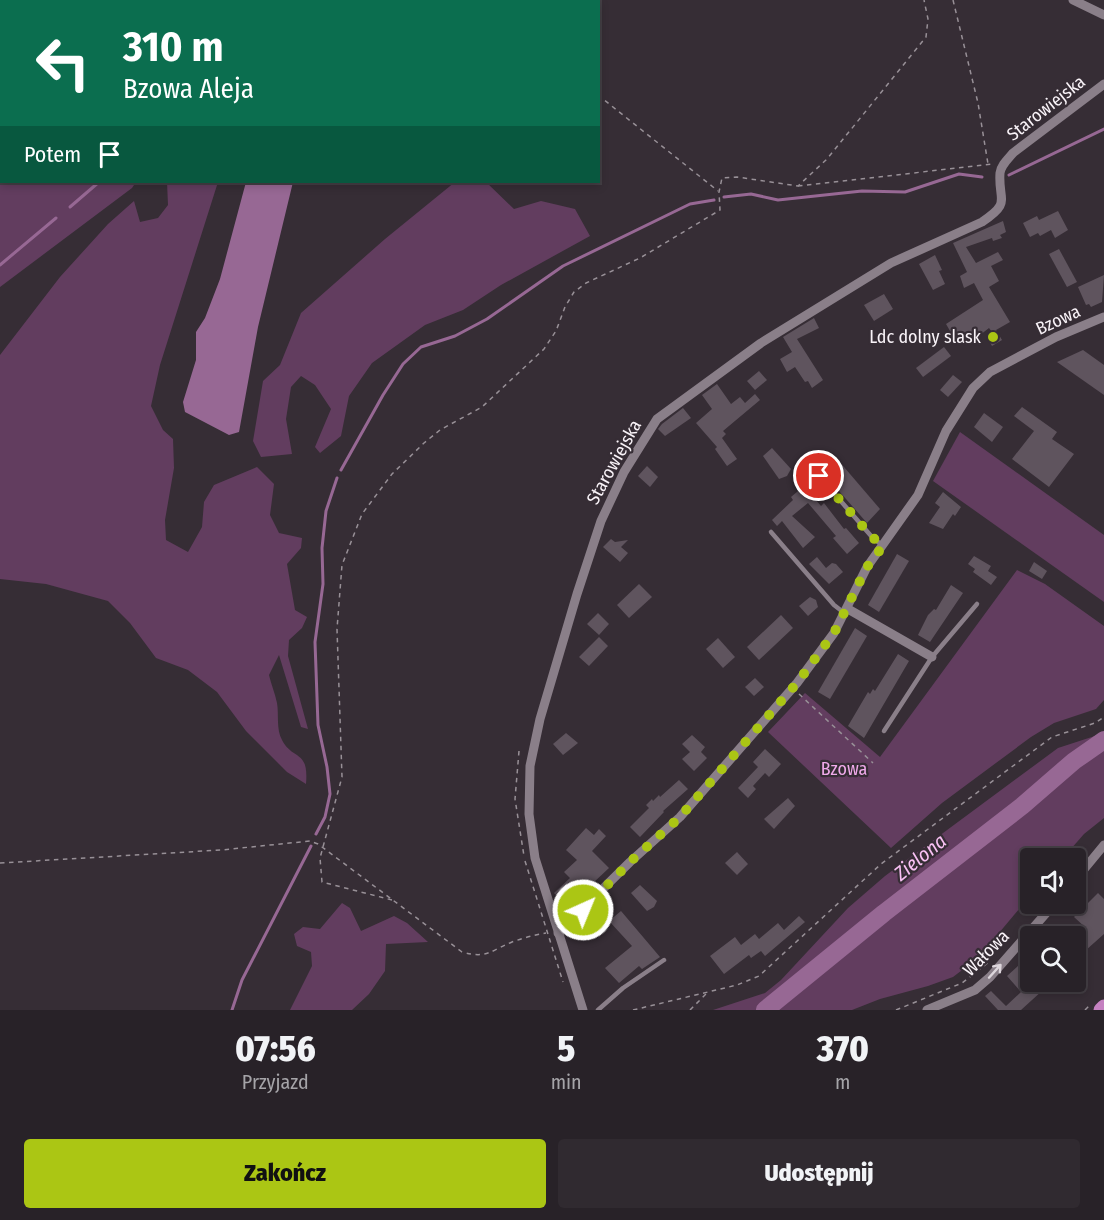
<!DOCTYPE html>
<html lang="pl">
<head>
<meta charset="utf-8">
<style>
	:root { --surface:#282228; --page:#302a30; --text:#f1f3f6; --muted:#a5a4a8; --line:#443f45; --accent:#abc614 }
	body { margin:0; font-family:"Fira Sans Condensed",sans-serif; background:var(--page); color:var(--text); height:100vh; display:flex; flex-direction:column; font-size:22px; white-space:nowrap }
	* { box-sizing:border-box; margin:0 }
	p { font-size:20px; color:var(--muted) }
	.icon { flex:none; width:33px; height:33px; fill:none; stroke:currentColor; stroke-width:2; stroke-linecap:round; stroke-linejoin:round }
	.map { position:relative; height:1010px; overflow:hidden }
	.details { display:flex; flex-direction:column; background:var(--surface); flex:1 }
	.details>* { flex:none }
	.guide { position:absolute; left:0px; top:0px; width:600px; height:183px; box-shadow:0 3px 9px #0003,0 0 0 2px var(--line); background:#0b6e4f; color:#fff; overflow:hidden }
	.buttons { position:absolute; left:1020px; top:848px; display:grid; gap:12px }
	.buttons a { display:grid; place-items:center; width:66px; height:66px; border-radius:6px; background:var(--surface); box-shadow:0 3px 9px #0003,0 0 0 2px var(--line); font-size:30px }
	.pin { position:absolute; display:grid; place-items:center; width:51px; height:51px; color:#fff; margin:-26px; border:3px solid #fff; border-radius:50%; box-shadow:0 2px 6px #0007 }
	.me { position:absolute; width:66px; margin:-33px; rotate:44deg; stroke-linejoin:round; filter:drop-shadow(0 0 4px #0008) }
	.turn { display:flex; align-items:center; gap:21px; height:126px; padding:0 24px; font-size:27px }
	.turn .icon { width:78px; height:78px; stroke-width:2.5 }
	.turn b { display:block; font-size:42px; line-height:51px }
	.then { display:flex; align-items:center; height:57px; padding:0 24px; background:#0003; gap:12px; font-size:22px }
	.eta { display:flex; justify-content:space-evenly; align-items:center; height:102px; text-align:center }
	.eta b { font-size:36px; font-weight:800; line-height:42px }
	.primary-button { display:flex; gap:12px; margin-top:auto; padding:12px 24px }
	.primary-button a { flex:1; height:69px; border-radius:6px; background:var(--accent); color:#111; font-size:24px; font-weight:800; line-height:69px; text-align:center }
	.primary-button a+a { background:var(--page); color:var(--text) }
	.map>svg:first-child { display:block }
</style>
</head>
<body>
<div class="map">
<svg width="1104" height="1010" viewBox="0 0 1104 1010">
	<rect width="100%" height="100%" fill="#362d35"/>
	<g fill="#623d5f">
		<polygon points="0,0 239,0 2,2 2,182 136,182 132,188 0,287"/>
		<path d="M167,182h51l-58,183 -9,41 12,24 10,9 1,29 -9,52 1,20 22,12 14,-25 2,-25 10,-17 43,-18 17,17 -4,31 9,18 23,5 -1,10 -14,16 8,46 12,7 -5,11 -13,12 -1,16 20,73 -7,-2 -22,-72 -10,20c2,9 6,18 8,28 2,11 -1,26 5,37 11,21 27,9 24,44l-19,-12 -41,-41 -29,-39 -29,-22 -32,-12 -26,-35 -22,-22 -62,-17 -46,-5v-224l60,-78 48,-53 26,-23 6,21 18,-4 10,-13z"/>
		<polygon points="455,182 486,182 514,209 541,201 575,209 590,236 501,285 463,310 425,325 372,363 349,396 341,436 320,453 315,447 331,409 315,385 301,376 291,387 286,419 292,454 261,457 253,441 263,381 280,365 301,313 385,239"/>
		<polygon points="960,432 1104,535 1104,602 933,481"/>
		<polygon points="1017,570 1045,584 1104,626 1104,700 1096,709 1054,723 1031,737 942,803 891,848 768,732 805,693 880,757"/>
		<polygon points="1104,733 1104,818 1084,834 1063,858 1030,858 1030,896 978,958 953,977 928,986 880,999 852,1010 713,1010 765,993 781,980 848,908 885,876 1058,748"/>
		<polygon points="342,903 350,908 361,931 394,916 407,923 428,942 386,944 385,971 369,994 352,1010 290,1010 312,966 311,952 297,946 294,934 303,927 320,929"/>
	</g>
	<polygon fill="#976894" points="246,182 293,182 258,327 239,432 229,435 185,412 183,402 196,360 196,332 205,318 220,279"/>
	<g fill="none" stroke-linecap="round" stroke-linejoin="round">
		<g stroke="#976894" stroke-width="3">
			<polyline points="4,2 5,0"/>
			<polyline points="223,2 224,0"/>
			<polyline points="0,7 2,4"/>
			<polyline points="0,84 2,83"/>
			<polyline points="1009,175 1104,129"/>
			<polyline points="724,197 751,194 778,200 862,191 905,192 959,174 982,177"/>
			<polyline points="70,207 99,182"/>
			<polyline points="0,265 56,218"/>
			<polyline points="341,470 383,395 403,364 421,347 455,336 487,319 563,266 690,204 714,200"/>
			<polyline points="316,834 325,817 330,794 327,767 318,725 315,642 323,584 322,548 326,511 337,478"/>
			<polyline points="232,1010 242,980 311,846"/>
		</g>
		<polyline stroke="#976894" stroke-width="18" points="765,1010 884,913 1022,806 1074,761 1104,740"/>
	</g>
	<g fill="#5f545e">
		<polygon points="1058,211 1068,230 1055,238 1051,230 1040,236 1038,233 1030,237 1023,223 1037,216 1039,220"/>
		<polygon points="1003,221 1006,232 1000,235 1002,238 993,241 992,238 966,247 976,263 998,252 1003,260 991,266 999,281 989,287 1010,322 996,330 1002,340 992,346 987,337 992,332 989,328 967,345 963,339 957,343 946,324 983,300 974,283 964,288 960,276 967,272 953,243"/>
		<polygon points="1059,249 1077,282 1067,287 1049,254"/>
		<polygon points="935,255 942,270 939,271 945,284 933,290 919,264"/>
		<polygon points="1104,275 1102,302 1091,307 1089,304 1086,305 1078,287"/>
		<polygon points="884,294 893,309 874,321 864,305"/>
		<polygon points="814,318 819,328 797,339 823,380 812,388 808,381 805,382 795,367 787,372 780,359 792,352 783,337"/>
		<polygon points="944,347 951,356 923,377 916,368"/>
		<polygon points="1083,350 1104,365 1104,395 1057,362"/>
		<polygon points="759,371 767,380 755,390 747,381"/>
		<polygon points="953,375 962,382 948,397 940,390"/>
		<polygon points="717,384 731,404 740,397 745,403 755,394 760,400 723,431 726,434 722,438 737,459 727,466 715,449 717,447 696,423 712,409 702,395"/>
		<polygon points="1022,407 1057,432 1052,439 1074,454 1049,487 1012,459 1034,431 1014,416"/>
		<polygon points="683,408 691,418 665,436 658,429 662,424"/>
		<polygon points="984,413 1003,427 992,442 974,427"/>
		<polygon points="772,448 791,469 787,476 779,479 763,456"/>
		<polygon points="838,460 880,509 867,523 825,475"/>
		<polygon points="647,466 658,477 650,487 638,476"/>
		<polygon points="804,486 821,506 824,503 844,529 846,528 859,543 847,554 833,538 836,536 808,503 792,516 815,537 803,548 782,521 777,526 772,520 793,500 791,497"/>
		<polygon points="943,492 961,507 955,516 953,514 943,529 929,523 940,507 935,503"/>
		<polygon points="611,539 615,542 628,540 621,547 628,553 620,562 603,547"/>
		<polygon points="897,554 909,561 879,612 868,605"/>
		<polygon points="974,556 991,566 988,571 997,577 991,585 973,572 975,569 968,564"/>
		<polygon points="817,557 826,568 832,563 836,564 843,572 829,584 809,564"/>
		<polygon points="1034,562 1047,571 1042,579 1029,571"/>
		<polygon points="639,584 652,597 629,618 617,605"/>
		<polygon points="951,585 963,593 930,642 918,635 928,615 934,609 936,610"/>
		<polygon points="810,597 816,600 818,607 808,616 799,606"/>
		<polygon points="598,613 609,624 599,635 587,624"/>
		<polygon points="781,615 793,628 759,660 747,647"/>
		<polygon points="855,628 867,636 830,699 818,692"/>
		<polygon points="599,637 608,646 589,666 579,657"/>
		<polygon points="718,638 735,657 723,668 706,649"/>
		<polygon points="898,654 909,661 864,738 848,726 868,692 870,694 873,689 875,691"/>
		<polygon points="755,678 764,687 754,696 745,687"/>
		<polygon points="566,733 578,743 563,755 553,744"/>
		<polygon points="692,735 705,747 701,752 707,758 694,771 682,759 690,752 682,744"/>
		<polygon points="765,749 781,764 769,777 765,773 753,786 756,789 748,798 738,788 758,767 753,762"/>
		<polygon points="679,780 688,789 663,811 664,812 640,837 630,827 649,808 646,805 652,799 653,801 659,795 660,797"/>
		<polygon points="788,798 795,806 774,829 764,819"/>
		<polygon points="586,828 594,835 599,829 606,836 592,851 609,868 593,883 596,886 571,910 554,893 570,878 564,872 577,860 566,850"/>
		<polygon points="737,852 748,864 737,875 725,863"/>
		<polygon points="640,885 657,901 654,907 647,911 631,893"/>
		<polygon points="1098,893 1104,899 1104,934 1076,959 1076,938 1086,928 1074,917"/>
		<polygon points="621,911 660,957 642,969 639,966 619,983 605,968 632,946 609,921"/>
		<polygon points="799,916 805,922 765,956 761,951 751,958 749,955 724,974 710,956 735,937 741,945 755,934 759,939 778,923 784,930"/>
		<polygon points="1019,965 1030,977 1030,981 1034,981 1043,990 1021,1010 998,1010 985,996 991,991 1006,1006 1021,992 1007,976"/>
	</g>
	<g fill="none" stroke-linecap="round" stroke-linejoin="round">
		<g stroke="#989097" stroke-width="1.5" stroke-dasharray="4.5 4.5" stroke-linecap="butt">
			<polyline points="323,0 326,2"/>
			<polyline points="953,0 978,103 988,164"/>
			<polyline points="479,2 480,0"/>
			<polyline points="598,95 718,191"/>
			<polyline points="798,186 993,164"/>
			<polyline points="799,694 873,763"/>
			<polyline points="519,751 515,799 524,856"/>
			<polyline points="525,861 563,982"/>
			<path d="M0,863l221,-13 89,-9 8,3 144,108c25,7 28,-1 50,-10 11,-4 22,-7 34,-9"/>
			<polyline points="392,900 322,882 320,858 342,777 337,629 342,565 362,514 392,474 424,443 440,430 482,407 544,349 556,331 565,307 574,292 586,283 640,258 720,210 719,192 722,178 737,177 798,186 827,159 926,37 928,19 924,0"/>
			<polyline points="633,1010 737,985 759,976 881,864 1052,737 1095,723 1104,717"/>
			<polyline points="690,1010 706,994"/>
			<polyline points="896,1010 962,983 989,962"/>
			<polyline points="1085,1010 1089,1006"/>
		</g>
		<g stroke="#8a7f89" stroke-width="4.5">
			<polyline points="132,2 134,0"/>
			<polyline points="0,99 2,98"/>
			<polyline points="819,476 872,537 883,546"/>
			<polyline points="771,532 834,605 843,612"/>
			<polyline points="884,731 932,657 977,604"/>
			<polyline points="598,1010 623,988 664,960"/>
		</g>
		<g stroke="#8a7f89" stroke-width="9">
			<polyline points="1073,0 1104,15"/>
			<polyline points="848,609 932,657"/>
			<polyline points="1076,879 1104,845"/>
			<polyline points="558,933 630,862 680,817 797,683 834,633 867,567 918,495 946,431 973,388 990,372 1056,337 1104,317"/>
			<path d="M583,1010l-48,-152 -6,-44 1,-48 10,-47 37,-125 24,-73 23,-49 33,-53 104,-76 130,-80 91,-41c30,-20 16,-21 18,-49 1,-8 8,-14 13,-20l91,-69"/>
			<polyline points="927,1010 975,990 990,977 1055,903"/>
		</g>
		<polyline stroke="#c581c1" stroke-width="15" points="1101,1010 1104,1007"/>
	</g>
	<defs><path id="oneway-shaft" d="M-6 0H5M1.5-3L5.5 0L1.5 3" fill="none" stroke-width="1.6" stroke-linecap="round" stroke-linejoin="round" transform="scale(1.5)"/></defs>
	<use stroke="#ddd6dc" href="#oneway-shaft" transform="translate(995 971) rotate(-48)"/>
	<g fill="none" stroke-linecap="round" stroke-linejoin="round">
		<polyline stroke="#abc614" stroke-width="10" stroke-dasharray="0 18" points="583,910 630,862 680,817 797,683 834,633 867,567 883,546 872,537 819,476"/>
	</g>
	<circle fill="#abc614" stroke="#362d35" stroke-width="2" cx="993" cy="337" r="6"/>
	<g text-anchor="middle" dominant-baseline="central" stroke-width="4.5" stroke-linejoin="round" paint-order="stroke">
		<g font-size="18" fill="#f9f3f8" stroke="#362d35">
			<text transform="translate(1046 108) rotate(-38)">Starowiejska</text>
			<text transform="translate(1058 320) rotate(-25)">Bzowa</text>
			<text transform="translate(614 462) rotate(-61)">Starowiejska</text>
			<text transform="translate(986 953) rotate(-45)">Wałowa</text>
		</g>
		<g font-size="18" fill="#f9f3f8" stroke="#362d35" text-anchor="end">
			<text x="981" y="337">Ldc dolny slask</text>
		</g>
		<g font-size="18" fill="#f0aaea" stroke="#362d35">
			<text x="844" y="769">Bzowa</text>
		</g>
		<g font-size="20" font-style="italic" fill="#f8c0f3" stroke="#362d35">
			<text transform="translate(920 857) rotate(-39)">Zielona</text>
		</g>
	</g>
</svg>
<div class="buttons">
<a><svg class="icon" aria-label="sound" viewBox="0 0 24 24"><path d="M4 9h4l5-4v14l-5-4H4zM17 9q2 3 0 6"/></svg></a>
<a><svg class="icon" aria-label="search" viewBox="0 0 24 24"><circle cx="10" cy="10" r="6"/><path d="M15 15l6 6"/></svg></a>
</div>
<div class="pin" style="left:819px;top:476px;background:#d93025"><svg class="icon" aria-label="arrive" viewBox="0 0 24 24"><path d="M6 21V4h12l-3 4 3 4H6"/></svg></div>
<svg class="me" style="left:583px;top:910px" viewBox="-20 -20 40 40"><circle r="17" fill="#abc614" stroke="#fff" stroke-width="3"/><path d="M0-11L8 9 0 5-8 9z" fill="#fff"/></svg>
<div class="guide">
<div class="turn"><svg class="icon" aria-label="left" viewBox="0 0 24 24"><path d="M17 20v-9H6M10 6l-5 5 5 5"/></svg><div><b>310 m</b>Bzowa Aleja</div></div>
<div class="then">Potem<svg class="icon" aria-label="arrive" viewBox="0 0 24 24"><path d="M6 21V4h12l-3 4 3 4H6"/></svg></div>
</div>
</div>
<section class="details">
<div class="eta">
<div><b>07:56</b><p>Przyjazd</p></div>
<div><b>5</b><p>min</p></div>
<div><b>370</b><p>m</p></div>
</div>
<div class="primary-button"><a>Zakończ</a><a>Udostępnij</a></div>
</section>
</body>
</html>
